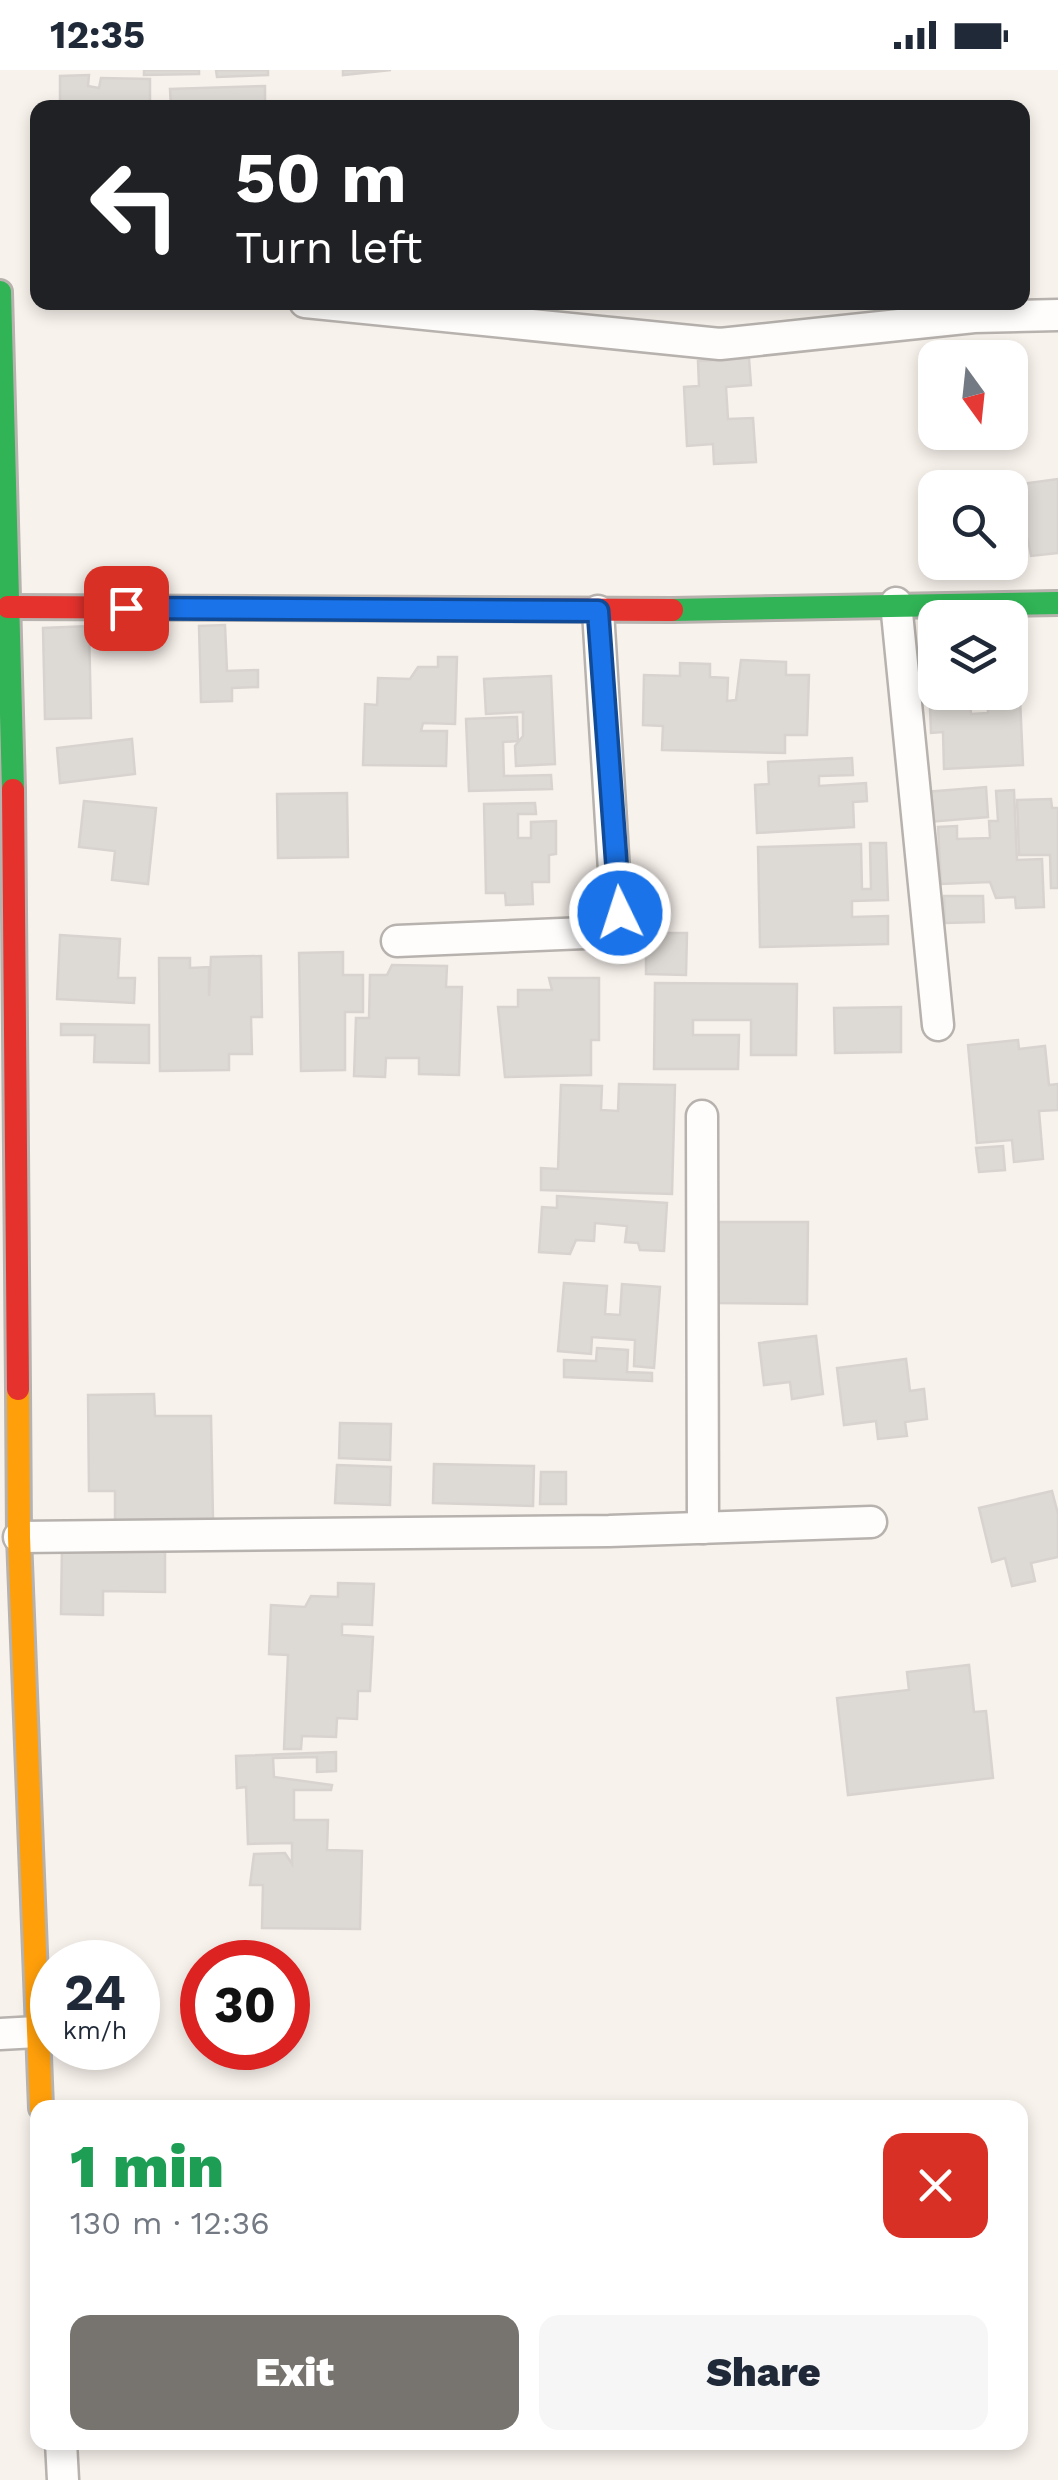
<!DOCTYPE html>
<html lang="en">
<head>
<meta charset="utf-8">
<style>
	:root { --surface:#fff; --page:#f6f6f7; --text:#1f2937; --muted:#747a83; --accent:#77736e }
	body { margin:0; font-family:"Work Sans",sans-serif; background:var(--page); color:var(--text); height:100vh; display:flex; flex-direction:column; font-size:38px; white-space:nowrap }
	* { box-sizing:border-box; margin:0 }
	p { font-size:32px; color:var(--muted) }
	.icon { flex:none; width:55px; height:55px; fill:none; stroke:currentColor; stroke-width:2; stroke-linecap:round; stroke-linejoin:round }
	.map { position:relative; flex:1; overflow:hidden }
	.side { position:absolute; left:30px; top:2030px; width:998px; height:350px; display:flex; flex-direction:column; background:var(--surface); border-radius:20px; box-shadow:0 5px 15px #0003 }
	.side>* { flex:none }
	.banner { position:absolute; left:30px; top:30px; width:1000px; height:210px; border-radius:20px; box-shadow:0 5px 15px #0003; background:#202124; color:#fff; overflow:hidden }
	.needle { width:65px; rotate:165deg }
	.fabs { position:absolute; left:918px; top:270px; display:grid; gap:20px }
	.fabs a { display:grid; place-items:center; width:110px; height:110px; border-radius:20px; background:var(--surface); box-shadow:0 5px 15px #0003; font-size:50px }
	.speed { position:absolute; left:30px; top:1870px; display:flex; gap:20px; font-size:50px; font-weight:700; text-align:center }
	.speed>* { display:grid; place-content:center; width:130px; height:130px; border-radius:50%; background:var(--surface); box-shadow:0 5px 15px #0003; line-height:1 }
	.speed small { font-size:25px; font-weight:400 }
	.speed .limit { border:15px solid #d22; background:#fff; color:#111 }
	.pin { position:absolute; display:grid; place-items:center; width:85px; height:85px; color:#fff; margin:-42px; border-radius:20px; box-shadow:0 5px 15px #0006 }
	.me { position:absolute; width:110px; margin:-55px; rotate:356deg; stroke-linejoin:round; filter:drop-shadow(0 0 8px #0008) }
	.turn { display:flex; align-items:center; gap:35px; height:210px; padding:0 40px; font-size:45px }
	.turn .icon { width:130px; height:130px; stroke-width:2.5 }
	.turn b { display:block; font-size:70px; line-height:85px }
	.round { display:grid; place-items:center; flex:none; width:105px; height:105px; border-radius:20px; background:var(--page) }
	.headline { display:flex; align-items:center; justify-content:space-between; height:170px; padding:0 40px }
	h1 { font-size:60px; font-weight:800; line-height:75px; color:#1e9e55 }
	.primary-button { display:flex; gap:20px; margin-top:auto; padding:20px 40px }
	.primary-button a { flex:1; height:115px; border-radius:20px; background:var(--accent); color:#fff; font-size:40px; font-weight:800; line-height:115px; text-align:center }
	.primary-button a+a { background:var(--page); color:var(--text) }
	.status { display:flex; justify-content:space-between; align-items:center; height:70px; padding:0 50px; background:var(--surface); direction:ltr }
	.status svg { height:28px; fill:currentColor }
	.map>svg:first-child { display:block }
</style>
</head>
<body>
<div class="status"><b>12:35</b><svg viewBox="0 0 49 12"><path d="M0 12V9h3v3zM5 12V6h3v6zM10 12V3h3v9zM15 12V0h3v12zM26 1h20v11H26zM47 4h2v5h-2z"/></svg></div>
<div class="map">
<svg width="1058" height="2410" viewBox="0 0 1058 2410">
	<rect width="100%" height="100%" fill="#f8f2ec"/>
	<g fill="#ddd9d4" stroke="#d8d3cf" stroke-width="2.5">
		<polygon points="144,0 199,0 199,4 144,5"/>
		<polygon points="216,0 268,0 268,5 217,7"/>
		<polygon points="343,0 391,0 343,5"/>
		<polygon points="89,5 88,16 99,18 101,8 150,9 150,38 60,38 60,6"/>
		<polygon points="265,16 265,38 171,38 170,19"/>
		<polygon points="749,288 751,315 726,317 728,349 753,348 756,392 714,394 713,374 687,376 684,317 699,316 698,291"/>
		<polygon points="1058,409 1058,483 1031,486 1028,469 1010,472 1010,418 1006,416"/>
		<polygon points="225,555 227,601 258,600 258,617 232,618 232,631 201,632 199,556"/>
		<polygon points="89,556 91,648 45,649 43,558"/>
		<polygon points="438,587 457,587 455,654 423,653 421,661 447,661 446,696 363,695 365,634 377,635 378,608 410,609 418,597 438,597"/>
		<polygon points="741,590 786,592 786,605 809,605 807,665 785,665 785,683 662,680 663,656 643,655 644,605 680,606 680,593 710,594 710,607 728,608 727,631 736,630"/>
		<polygon points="551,606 555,694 516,696 515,676 523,666 523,642 486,644 484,609"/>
		<polygon points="1019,606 1023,695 944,699 943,662 931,663 929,612 935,612 935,622 969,622 971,644 988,643 987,622 1010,622 1010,607"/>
		<polygon points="517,647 518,671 503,672 504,706 551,705 552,719 469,721 466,649"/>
		<polygon points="132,669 135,704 60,713 57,678"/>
		<polygon points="852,688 853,705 819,706 819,716 866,713 867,731 853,732 854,757 757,763 755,715 769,714 768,692"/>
		<polygon points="986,717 988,747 928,752 925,722"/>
		<polygon points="1014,720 1017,790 1042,789 1044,837 1016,838 1015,827 996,828 990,812 941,814 938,757 957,756 957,769 990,768 989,751 998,751 996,721"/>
		<polygon points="347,723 348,787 278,788 277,724"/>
		<polygon points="1051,729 1052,738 1058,738 1058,818 1051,818 1050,785 1019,785 1017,730"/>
		<polygon points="84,731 156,738 148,814 112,810 115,781 79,777"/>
		<polygon points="535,733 536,744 518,744 518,768 531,768 531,752 556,751 556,784 549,785 549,812 532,812 533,834 506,835 505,823 486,823 484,734"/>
		<polygon points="870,773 886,773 888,830 852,831 852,847 888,846 888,874 760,877 758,777 861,774 862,819 871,819"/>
		<polygon points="944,826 983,826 984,852 945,853"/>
		<polygon points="646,863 687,863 686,905 646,904"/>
		<polygon points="60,865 120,869 118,908 135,908 134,933 57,929"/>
		<polygon points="343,882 343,905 363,905 363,942 345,942 345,1000 301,1001 299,883"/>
		<polygon points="261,886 262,947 251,947 252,984 229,984 229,1000 160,1001 159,888 190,888 190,898 209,897 209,926 211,887"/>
		<polygon points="392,895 447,896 446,917 462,917 459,1005 419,1004 419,988 386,988 385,1007 354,1006 356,948 369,948 370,905 387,905"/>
		<polygon points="549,908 599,908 599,970 591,970 591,1005 505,1007 498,937 518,937 518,920 552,920"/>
		<polygon points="655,913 797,914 796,985 751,985 751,950 693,950 693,965 739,965 738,999 654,999"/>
		<polygon points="901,937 901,982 835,983 834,938"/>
		<polygon points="61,954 149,955 149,993 94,992 95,965 61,965"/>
		<polygon points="1018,970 1019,979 1045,976 1049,1015 1058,1014 1058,1040 1039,1041 1043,1089 1014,1092 1012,1070 977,1073 968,975"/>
		<polygon points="619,1014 675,1015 672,1124 541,1120 541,1098 558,1099 561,1015 602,1016 601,1040 618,1041"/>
		<polygon points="1003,1076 1005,1100 979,1102 976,1078"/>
		<polygon points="557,1126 667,1133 664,1181 640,1180 638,1173 625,1172 627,1156 595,1153 594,1171 576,1170 570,1184 539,1182 542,1137 557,1138"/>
		<polygon points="717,1152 808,1152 807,1234 717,1233"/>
		<polygon points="564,1213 607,1216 605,1244 620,1245 622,1214 660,1217 654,1298 634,1296 635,1270 592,1267 591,1284 558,1281"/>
		<polygon points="816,1266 823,1324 792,1329 790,1312 764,1315 759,1273"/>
		<polygon points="597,1278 628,1280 627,1302 652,1303 652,1311 564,1307 564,1290 596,1291"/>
		<polygon points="906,1289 910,1321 924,1319 927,1349 905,1352 907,1366 878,1369 876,1351 844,1355 837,1298"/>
		<polygon points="154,1324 155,1346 211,1346 213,1449 115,1451 115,1421 89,1421 88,1325"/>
		<polygon points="340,1353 391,1354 390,1390 339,1388"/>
		<polygon points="434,1394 534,1396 533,1436 433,1433"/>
		<polygon points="337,1395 391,1397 390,1435 335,1433"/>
		<polygon points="541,1402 566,1402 566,1434 540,1434"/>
		<polygon points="1052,1421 1058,1444 1058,1487 1031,1493 1035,1511 1012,1516 1005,1488 992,1492 979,1438"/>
		<polygon points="62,1475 165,1477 165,1522 103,1521 103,1545 61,1544"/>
		<polygon points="338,1513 374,1514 372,1555 342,1554 342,1565 373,1567 370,1621 358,1621 357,1649 337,1648 336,1667 302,1666 301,1679 284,1679 288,1585 269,1584 271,1535 305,1537 311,1526 338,1527"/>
		<polygon points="969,1595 974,1642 986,1641 993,1708 848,1725 837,1628 909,1620 907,1602"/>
		<polygon points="336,1682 336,1701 317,1702 317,1687 273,1688 274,1707 332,1715 331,1720 294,1720 294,1750 328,1750 327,1780 362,1781 360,1859 262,1858 263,1815 250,1815 254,1784 285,1783 292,1794 292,1773 248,1774 246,1717 237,1718 236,1686"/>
	</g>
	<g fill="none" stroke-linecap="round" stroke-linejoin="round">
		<defs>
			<g id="street">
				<polyline points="305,232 720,274 974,247 1058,245"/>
				<polyline points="896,533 938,955"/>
				<polyline points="397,871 585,863 613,855 617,849 598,541"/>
				<polyline points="702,1046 703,1458"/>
				<polyline points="19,1467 609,1461 871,1452"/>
				<polyline points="0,1964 37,1962"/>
				<polyline points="61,2372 63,2410"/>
			</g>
			<g id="fast">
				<polyline points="0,222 13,720"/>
				<polyline points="672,540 1058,533"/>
			</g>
			<polyline id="slow" points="18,1319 19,1467 41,2038"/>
			<g id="jam">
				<polyline points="8,537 672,540"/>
				<polyline points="13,720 18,1319"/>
			</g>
		</defs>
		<use href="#street" stroke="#b7b2ad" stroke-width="35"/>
		<use href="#fast" stroke="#b7b2ad" stroke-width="28"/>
		<use href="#slow" stroke="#b7b2ad" stroke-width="28"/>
		<use href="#jam" stroke="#b7b2ad" stroke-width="28"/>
		<use href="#street" stroke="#fefdfc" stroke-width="30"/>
		<use href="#fast" stroke="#30b455" stroke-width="22"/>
		<use href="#slow" stroke="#ff9f0a" stroke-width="22"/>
		<use href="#jam" stroke="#e5322d" stroke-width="22"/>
	</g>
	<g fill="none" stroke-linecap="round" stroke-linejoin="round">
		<defs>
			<polyline id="route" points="126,538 598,541 620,843"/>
		</defs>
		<use href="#route" stroke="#114b97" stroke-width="25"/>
		<use href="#route" stroke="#1a73e8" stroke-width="18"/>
	</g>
</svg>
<div class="fabs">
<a><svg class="needle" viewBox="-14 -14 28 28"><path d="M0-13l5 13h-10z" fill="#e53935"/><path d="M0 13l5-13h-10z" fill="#747a83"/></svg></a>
<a><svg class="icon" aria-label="search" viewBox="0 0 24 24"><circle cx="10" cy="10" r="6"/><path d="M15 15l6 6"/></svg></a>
<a><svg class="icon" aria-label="layers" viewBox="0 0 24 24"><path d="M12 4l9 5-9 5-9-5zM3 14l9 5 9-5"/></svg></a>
</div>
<div class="speed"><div>24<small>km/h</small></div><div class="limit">30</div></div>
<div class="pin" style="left:126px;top:538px;background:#d93025"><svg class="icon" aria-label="arrive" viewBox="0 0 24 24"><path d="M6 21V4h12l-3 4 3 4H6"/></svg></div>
<svg class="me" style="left:620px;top:843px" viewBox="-20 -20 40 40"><circle r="17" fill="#1a73e8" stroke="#fff" stroke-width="3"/><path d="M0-11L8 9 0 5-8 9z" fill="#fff"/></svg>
<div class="banner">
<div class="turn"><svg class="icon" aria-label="left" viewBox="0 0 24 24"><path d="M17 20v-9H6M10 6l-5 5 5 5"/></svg><div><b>50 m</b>Turn left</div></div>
</div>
<section class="side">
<div class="headline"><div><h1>1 min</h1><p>130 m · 12:36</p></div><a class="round" style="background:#d93025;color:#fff"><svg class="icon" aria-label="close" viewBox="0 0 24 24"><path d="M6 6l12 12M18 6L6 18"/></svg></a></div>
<div class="primary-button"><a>Exit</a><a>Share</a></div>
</section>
</div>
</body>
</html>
